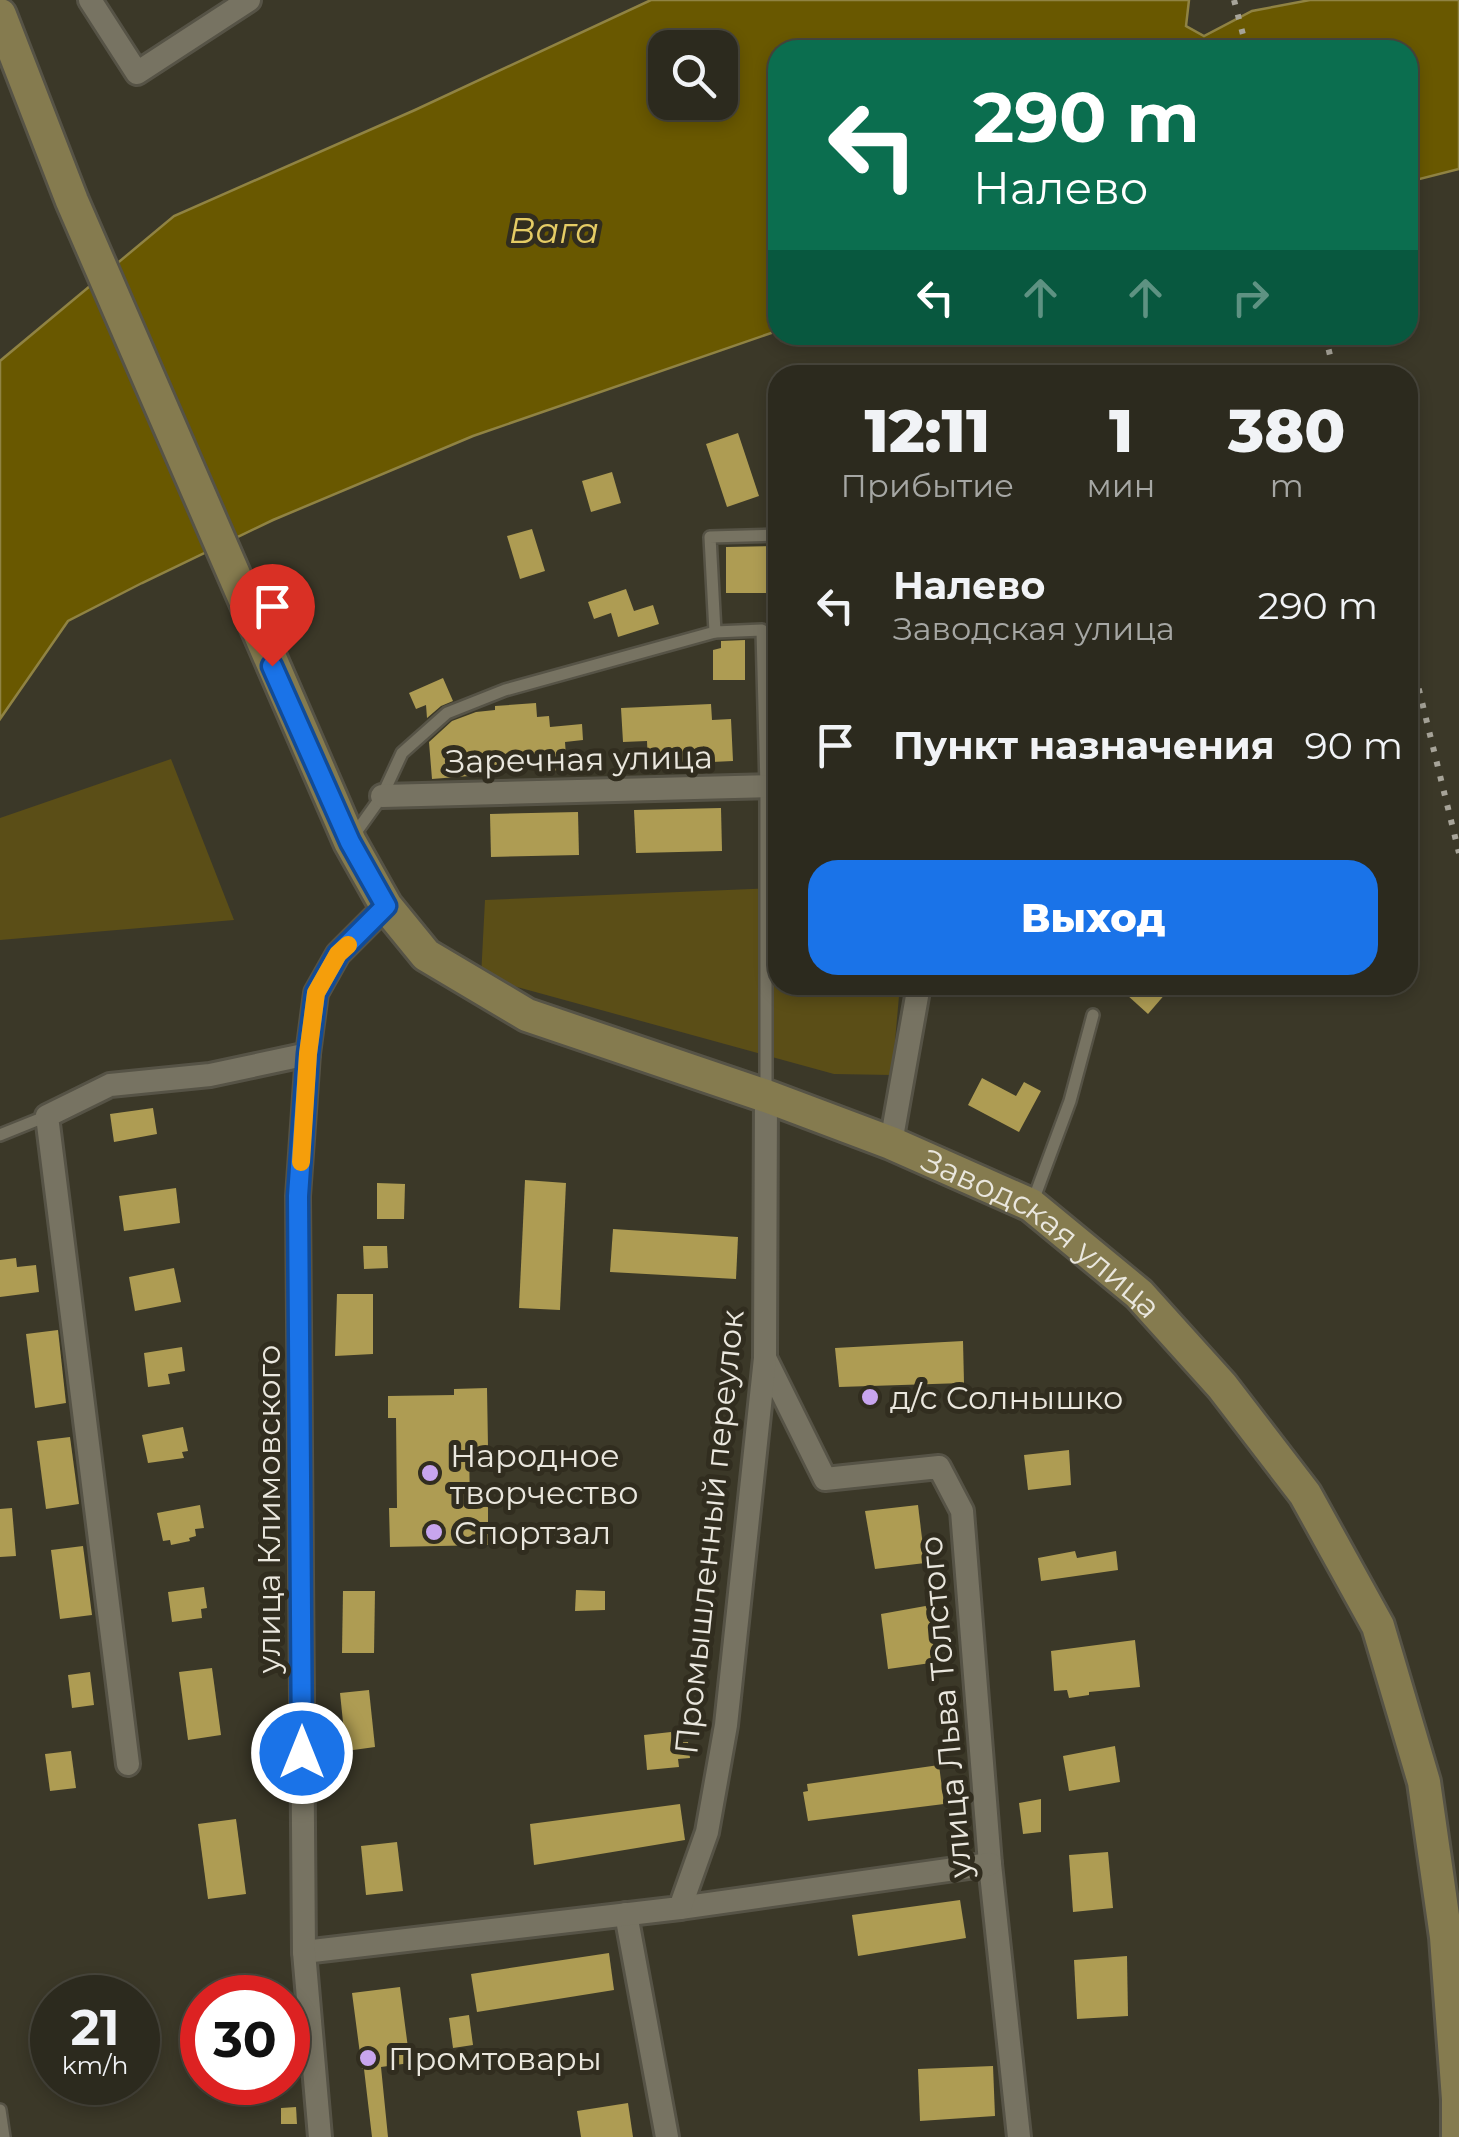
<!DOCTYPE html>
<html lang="ru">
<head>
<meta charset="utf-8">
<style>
	:root { --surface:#2c2a1e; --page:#343227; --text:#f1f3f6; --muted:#a6a7a4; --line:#48463c; --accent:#1a73e8 }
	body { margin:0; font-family:Montserrat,sans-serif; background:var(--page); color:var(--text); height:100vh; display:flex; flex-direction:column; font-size:38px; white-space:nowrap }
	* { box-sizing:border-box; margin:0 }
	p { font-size:32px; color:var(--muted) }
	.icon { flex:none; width:55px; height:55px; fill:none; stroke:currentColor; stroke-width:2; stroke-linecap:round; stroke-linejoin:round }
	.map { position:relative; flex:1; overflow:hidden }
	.sheet { position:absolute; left:768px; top:365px; width:650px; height:630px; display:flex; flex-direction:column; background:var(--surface); border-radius:30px; box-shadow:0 5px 15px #0003,0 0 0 2px var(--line) }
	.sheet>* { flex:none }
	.top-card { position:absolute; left:768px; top:40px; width:650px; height:305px; border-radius:30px; box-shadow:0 5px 15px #0003,0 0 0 2px var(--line); background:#0b6e4f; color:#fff; overflow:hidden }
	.fabs { position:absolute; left:648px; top:30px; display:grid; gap:20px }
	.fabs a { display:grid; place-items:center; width:90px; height:90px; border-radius:20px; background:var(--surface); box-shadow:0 5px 15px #0003,0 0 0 2px var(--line); font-size:50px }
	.speed { position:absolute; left:30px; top:1975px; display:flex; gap:20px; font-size:50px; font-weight:700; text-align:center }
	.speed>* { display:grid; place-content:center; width:130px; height:130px; border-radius:50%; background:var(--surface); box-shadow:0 5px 15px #0003,0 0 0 2px var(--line); line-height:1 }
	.speed small { font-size:25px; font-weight:400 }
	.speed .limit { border:15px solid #d22; background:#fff; color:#111 }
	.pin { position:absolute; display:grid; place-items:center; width:85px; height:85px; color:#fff; margin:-102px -42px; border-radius:50% 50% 50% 0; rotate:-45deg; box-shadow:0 0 10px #0007 }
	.pin .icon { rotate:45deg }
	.me { position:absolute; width:110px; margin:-55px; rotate:0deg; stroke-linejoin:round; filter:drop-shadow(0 0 8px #0008) }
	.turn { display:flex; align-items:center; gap:35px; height:210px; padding:0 40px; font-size:45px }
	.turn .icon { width:130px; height:130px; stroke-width:2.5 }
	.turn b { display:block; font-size:70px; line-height:85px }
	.lanes { display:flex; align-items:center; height:95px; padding:0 40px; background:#0003; justify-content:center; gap:50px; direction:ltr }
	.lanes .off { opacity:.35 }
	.eta { display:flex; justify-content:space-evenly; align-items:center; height:170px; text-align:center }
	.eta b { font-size:60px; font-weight:800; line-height:70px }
	.primary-button { display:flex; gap:20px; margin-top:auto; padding:20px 40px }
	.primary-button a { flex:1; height:115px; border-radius:30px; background:var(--accent); color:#fff; font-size:40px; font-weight:800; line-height:115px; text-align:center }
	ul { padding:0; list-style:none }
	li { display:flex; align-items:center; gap:30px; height:140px; padding:0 40px }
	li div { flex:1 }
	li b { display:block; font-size:38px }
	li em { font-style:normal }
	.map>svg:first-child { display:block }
</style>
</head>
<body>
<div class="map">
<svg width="1459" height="2137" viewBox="0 0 1459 2137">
	<rect width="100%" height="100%" fill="#3b3828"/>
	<g fill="#5b4e17">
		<polygon points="171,759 234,920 0,940 0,818"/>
		<polygon points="777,888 778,985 900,985 892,1075 834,1074 481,977 485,900"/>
	</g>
	<path fill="#695800" stroke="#908343" stroke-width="2.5" fill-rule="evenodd" d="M651,0h538l-3,26 18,10 48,-25 58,-11h149v169l-51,13v-132h-630l-1,281 -304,105 -200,84 -131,63 -74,38 -68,98v-358l174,-145 241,-106zM665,48h55v54h-55z"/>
	<g fill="#ae9c53">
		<polygon points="738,433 759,496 727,507 706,444"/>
		<polygon points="612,472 621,503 591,512 582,481"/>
		<polygon points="532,529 545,571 520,579 507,536"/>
		<polygon points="778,546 778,593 726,593 726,547"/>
		<polygon points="626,589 634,611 653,605 659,624 618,637 611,613 594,619 588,602"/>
		<polygon points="745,640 745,680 713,680 713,650 721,648 721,641"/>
		<polygon points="443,678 453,701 441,706 427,718 426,705 416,709 409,693"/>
		<polygon points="536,703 537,717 549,716 550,727 582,724 583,740 565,742 567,770 546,771 545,761 469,767 469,776 432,779 429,742 452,721 476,712 495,710 495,706"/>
		<polygon points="711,704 712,720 731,719 733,761 648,765 647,741 623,742 621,708"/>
		<polygon points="721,808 722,851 636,853 634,810"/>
		<polygon points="578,812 579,855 491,857 490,814"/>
		<polygon points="1116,985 1173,985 1148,1014"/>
		<polygon points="982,1078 1016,1096 1024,1082 1041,1091 1019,1132 968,1105"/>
		<polygon points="153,1108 157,1134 114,1142 110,1114"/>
		<polygon points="525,1180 566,1183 560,1310 519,1308"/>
		<polygon points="377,1183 405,1184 404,1219 377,1219"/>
		<polygon points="176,1188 180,1223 124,1231 119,1196"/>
		<polygon points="613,1229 738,1237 736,1279 610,1272"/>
		<polygon points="363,1246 387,1246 388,1268 364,1269"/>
		<polygon points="16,1258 17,1267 36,1265 39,1292 0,1297 0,1260"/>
		<polygon points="174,1268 181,1302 135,1311 129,1277"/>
		<polygon points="337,1294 373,1294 373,1354 335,1356"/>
		<polygon points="58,1330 66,1403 35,1408 26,1334"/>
		<polygon points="963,1341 964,1383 839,1387 835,1348"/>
		<polygon points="182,1347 185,1371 168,1374 170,1384 148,1387 144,1353"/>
		<polygon points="487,1388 488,1447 469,1447 470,1507 488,1507 488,1545 390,1547 389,1508 397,1508 396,1418 388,1418 388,1396 454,1395 454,1389"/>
		<polygon points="183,1427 188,1451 182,1452 184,1458 148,1463 142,1435"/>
		<polygon points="70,1437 79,1504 46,1509 37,1441"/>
		<polygon points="1069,1450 1071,1485 1028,1490 1024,1455"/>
		<polygon points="200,1505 204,1528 195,1529 196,1536 189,1538 190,1541 171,1545 170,1540 163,1541 157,1513"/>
		<polygon points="918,1505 925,1563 875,1569 865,1511"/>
		<polygon points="12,1508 16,1556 0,1557 0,1509"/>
		<polygon points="83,1546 92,1615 60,1619 51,1550"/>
		<polygon points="1075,1551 1077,1558 1116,1551 1118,1570 1041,1581 1038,1558"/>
		<polygon points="204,1587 207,1608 201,1609 202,1618 172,1622 168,1592"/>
		<polygon points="576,1590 605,1591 605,1610 575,1611"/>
		<polygon points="343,1591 375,1591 374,1653 342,1653"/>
		<polygon points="931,1605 938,1662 888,1669 881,1614"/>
		<polygon points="1135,1640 1140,1687 1089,1692 1089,1695 1069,1698 1067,1690 1054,1691 1051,1651"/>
		<polygon points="212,1668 221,1735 188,1740 179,1672"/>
		<polygon points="90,1672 94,1705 72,1708 68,1675"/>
		<polygon points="369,1690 375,1747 346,1751 340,1693"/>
		<polygon points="671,1732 672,1743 688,1742 690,1758 678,1759 679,1767 647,1770 644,1735"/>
		<polygon points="1115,1746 1120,1782 1069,1791 1063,1756"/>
		<polygon points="71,1751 76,1788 50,1791 45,1754"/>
		<polygon points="939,1765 944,1804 808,1821 803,1792 808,1791 807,1784"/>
		<polygon points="1041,1799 1041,1832 1023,1834 1019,1803"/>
		<polygon points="680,1804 685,1840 534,1865 530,1824"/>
		<polygon points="236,1819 246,1894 208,1899 198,1824"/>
		<polygon points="397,1842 403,1891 366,1895 361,1846"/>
		<polygon points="1108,1852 1113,1908 1073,1912 1069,1855"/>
		<polygon points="960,1900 966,1938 858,1956 852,1915"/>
		<polygon points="609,1953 614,1990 477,2012 471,1974"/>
		<polygon points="1127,1956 1128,2016 1077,2019 1074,1960"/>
		<polygon points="400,1987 410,2063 381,2067 388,2137 372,2137 364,2069 362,2069 352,1993"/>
		<polygon points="469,2015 473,2045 453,2048 449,2018"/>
		<polygon points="993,2066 995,2116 920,2121 918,2069"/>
		<polygon points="628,2103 633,2137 581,2137 577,2111"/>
		<polygon points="296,2107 297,2124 281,2124 281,2108"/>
	</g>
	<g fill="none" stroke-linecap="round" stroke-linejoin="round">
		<defs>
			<g id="lane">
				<polyline points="354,835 382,796 402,753 447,713 505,690 715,632"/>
				<polyline points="766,1091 766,787 762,630 715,632 710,537 778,535"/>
				<polyline points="0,1135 47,1116"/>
				<polyline points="1033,1201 1070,1101 1093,1015"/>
				<polyline points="0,2110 4,2137"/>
			</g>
			<g id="street">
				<polyline points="90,0 137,73 249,0"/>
				<polyline points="382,796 778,786"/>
				<polyline points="891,1143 919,985"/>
				<polyline points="765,1358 825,1479 939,1467 962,1511 990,1864 1019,2137"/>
				<polyline points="128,1764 47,1116 110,1085 210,1075 308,1054"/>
				<polyline points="680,1908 990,1864"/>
				<polyline points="626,1914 667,2137"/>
				<polyline points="304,1952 680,1908 707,1832 726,1725 765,1358 766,1096"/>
				<polyline points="320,2137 304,1952 298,1196 308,1054 316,993 338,954 386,906"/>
			</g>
			<g id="secondary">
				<path id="s1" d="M0,15l72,186 278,641 36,64 40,49 101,60 239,81 125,47 140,62 108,89 83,92 83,108 73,132 46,156 22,155 12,162v38"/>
			</g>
		</defs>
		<use href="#lane" stroke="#565346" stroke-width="16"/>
		<use href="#street" stroke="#565346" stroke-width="28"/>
		<use href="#secondary" stroke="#565346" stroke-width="38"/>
		<use href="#lane" stroke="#777362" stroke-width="11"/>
		<use href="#street" stroke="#777362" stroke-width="22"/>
		<use href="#secondary" stroke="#857b4f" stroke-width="32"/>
		<g stroke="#a7a499" stroke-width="6" stroke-dasharray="5 10" stroke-linecap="butt">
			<polyline points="1234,0 1247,50"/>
			<polyline points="1325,335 1335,375"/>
			<polyline points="1408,645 1459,853"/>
		</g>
	</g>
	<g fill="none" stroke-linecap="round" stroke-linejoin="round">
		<defs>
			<polyline id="route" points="272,666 350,842 386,906 338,954 316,993 308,1054 298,1196 302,1753"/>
		</defs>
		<use href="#route" stroke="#114b97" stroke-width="25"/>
		<use href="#route" stroke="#1a73e8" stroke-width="18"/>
		<polyline stroke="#f59e0b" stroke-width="18" points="301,1162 308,1054 316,993 338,954 348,945"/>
	</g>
	<g fill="#c8a5ee" stroke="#312d1f" stroke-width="4">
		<circle cx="870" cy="1397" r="10"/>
		<circle cx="430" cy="1473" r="10"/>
		<circle cx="434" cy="1532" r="10"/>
		<circle cx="368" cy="2058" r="10"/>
	</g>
	<g text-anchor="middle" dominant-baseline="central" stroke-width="10" stroke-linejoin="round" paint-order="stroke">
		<g font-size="32" fill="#eae7de" stroke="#312d1f">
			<text transform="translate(579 759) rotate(-1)">Заречная улица</text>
			<text stroke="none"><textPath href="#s1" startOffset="1715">Заводская улица</textPath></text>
			<text transform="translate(268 1509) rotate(-90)">улица Климовского</text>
			<text transform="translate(709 1532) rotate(-84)">Промышленный переулок</text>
			<text transform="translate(945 1707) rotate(-95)">улица Льва Толстого</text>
		</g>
		<g font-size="32" fill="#eae7de" stroke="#312d1f" text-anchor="start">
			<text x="890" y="1397">д/с Солнышко</text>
			<text x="450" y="1455">Народное<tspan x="450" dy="37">творчество</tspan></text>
			<text x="454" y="1532">Спортзал</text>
			<text x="388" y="2058">Промтовары</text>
		</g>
		<g font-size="35" font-style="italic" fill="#e5cc65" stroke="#312d1f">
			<text x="554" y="230">Вага</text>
		</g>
	</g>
</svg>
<div class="fabs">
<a><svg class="icon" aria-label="search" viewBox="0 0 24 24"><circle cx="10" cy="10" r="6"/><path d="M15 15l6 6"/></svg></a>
</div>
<div class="speed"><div>21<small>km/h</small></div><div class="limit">30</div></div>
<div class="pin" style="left:272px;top:666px;background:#d93025"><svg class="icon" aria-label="arrive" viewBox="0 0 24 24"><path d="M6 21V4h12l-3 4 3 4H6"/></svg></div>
<svg class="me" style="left:302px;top:1753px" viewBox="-20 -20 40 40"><circle r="17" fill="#1a73e8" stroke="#fff" stroke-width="3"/><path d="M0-11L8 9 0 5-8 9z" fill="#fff"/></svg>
<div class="top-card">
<div class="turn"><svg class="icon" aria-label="left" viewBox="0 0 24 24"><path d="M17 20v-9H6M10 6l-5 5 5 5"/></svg><div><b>290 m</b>Налево</div></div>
<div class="lanes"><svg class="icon" aria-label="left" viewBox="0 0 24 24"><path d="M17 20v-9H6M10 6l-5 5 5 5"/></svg><svg class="icon off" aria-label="ahead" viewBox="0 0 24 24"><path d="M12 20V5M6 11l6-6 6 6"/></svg><svg class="icon off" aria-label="ahead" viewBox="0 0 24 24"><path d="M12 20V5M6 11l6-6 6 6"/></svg><svg class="icon off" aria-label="right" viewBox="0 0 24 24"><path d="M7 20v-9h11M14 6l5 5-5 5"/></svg></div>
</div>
<section class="sheet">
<div class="eta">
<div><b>12:11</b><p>Прибытие</p></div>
<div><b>1</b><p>мин</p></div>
<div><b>380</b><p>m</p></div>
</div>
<ul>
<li><svg class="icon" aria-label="left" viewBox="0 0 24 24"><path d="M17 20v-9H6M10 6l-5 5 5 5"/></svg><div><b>Налево</b><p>Заводская улица</p></div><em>290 m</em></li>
<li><svg class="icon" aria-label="arrive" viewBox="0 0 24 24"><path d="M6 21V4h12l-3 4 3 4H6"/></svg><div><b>Пункт назначения</b></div><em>90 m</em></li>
</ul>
<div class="primary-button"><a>Выход</a></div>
</section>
</div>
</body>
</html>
